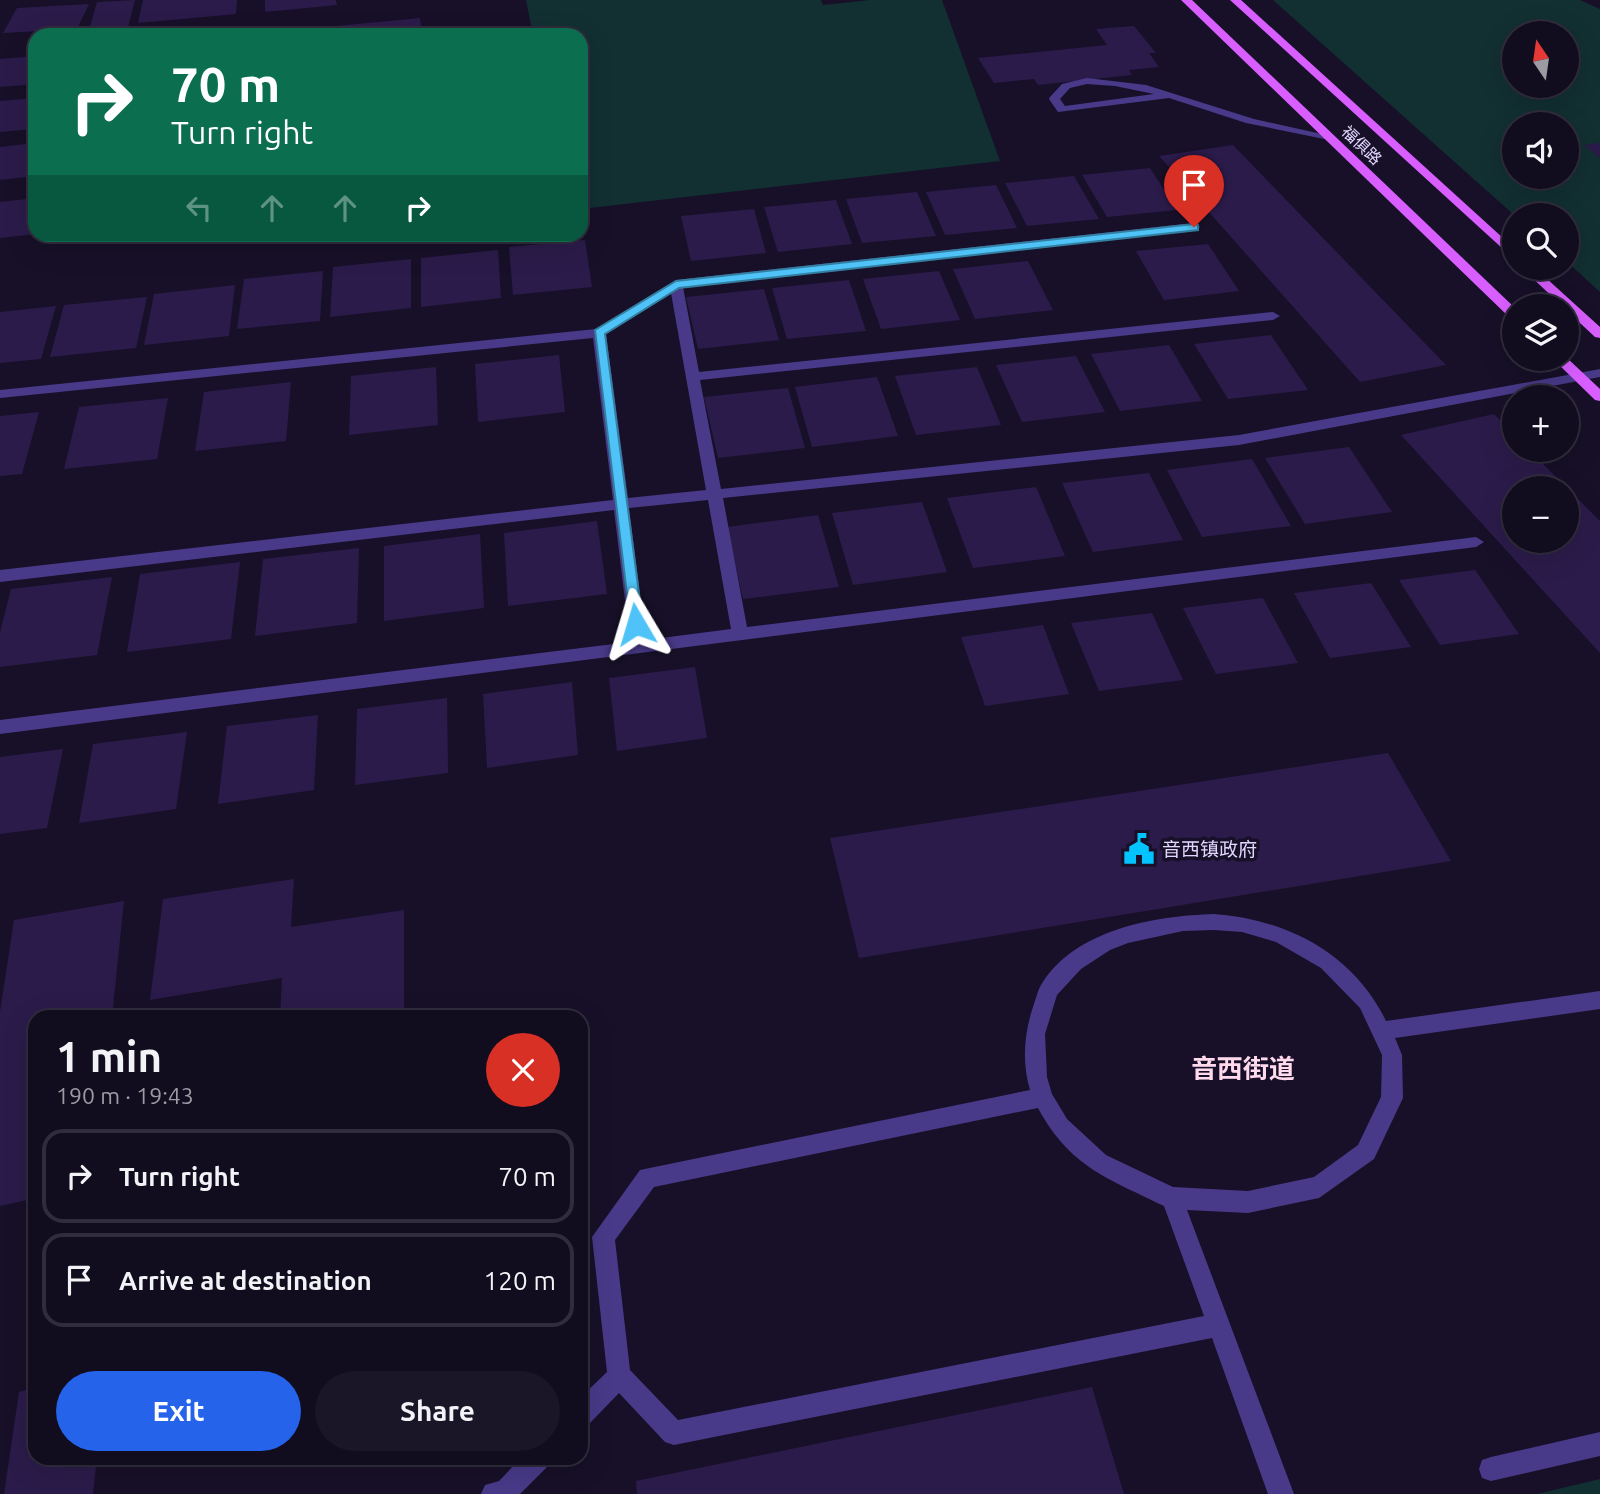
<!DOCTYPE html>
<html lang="en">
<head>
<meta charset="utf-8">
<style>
	:root { --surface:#110c1e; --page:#1a1527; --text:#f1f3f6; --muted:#9c9ba4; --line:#302c3c; --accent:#2563eb }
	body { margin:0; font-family:Ubuntu,"Noto Sans SC",sans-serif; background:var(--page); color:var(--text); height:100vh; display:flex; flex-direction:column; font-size:26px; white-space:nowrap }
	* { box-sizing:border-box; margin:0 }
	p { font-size:23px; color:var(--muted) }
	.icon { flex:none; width:38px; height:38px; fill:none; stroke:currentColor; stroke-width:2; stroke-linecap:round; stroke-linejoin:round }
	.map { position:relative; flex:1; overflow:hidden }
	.panel { position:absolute; left:28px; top:1010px; width:560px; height:455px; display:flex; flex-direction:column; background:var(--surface); border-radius:21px; box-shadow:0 7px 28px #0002,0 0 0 2px var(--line) }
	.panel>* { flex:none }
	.top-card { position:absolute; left:28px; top:28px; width:560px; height:214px; border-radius:21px; box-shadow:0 7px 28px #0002,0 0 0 2px var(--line); background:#0b6e4f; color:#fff; overflow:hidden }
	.needle { width:46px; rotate:347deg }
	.controls { position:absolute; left:1502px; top:21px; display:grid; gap:14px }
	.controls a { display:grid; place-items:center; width:77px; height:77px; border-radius:50%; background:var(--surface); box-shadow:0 7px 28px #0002,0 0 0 2px var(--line); font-size:35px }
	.pin { position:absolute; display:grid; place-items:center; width:60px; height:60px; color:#fff; margin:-72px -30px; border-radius:50% 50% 50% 0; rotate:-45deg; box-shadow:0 0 7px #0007 }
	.pin .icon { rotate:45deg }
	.me { position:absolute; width:77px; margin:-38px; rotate:353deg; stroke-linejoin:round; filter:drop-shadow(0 0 5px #0008) }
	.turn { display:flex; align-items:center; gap:24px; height:147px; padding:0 28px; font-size:32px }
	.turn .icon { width:91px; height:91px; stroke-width:2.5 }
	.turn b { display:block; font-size:49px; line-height:60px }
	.lanes { display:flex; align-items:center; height:66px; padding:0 28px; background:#0003; justify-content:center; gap:35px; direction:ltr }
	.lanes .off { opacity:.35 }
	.round { display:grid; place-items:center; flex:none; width:74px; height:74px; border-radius:37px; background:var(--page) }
	.summary { display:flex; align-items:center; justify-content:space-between; height:119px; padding:0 28px }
	h1 { font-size:42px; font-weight:600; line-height:52px }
	.action { display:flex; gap:14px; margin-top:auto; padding:14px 28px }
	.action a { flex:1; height:80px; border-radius:42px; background:var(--accent); color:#fff; font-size:28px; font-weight:600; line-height:80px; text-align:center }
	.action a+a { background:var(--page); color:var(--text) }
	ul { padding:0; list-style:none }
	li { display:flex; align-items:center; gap:21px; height:94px; margin:0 14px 10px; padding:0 14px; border:4px solid var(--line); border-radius:21px }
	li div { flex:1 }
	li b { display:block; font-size:26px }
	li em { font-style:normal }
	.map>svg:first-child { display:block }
</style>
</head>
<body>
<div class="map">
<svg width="1600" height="1494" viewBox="0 0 1600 1494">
	<rect width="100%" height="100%" fill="#171028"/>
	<g fill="#122f32" fill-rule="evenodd">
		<polygon points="526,0 821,0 823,5 870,0 942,0 1000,161 581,209 581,35 533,35"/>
		<path d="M1273,0h307l20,9v283l-34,-31v-46h-52zM1514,33h52v53h-52zM1514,124h52v53h-52z"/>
		<polygon points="1600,1479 1600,1494 1537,1494"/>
	</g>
	<g fill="#2b1b4a" fill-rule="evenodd">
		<polygon points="135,0 128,27 89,30 97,2"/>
		<polygon points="143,0 237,0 236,14 138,23"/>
		<polygon points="265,0 336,0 337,5 265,12"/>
		<polygon points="89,4 77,29 3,33 17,8"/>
		<polygon points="420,18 422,35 263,35 263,33"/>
		<polygon points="1134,26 1156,53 1149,53 1159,67 1129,70 1132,75 1038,85 1034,79 994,83 978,58 1107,45 1096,29"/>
		<polygon points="35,56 35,84 0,87 0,59"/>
		<polygon points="35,98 35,129 0,132 0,101"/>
		<polygon points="35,143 35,176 0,180 0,147"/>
		<polygon points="1600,143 1600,158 1584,145"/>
		<polygon points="1233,145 1446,365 1360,382 1159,156"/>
		<polygon points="1150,168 1177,210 1107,217 1082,175"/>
		<polygon points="1074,176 1099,219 1027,226 1005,183"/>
		<polygon points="996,185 1017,228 945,235 926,192"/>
		<polygon points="917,192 936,236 862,243 846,199"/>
		<polygon points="35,198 35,234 0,238 0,202"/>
		<polygon points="836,200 852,244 778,252 764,207"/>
		<polygon points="754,209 766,253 691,261 681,216"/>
		<polygon points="585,240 592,287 513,295 509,247"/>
		<polygon points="1208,244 1239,291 1164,300 1136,251"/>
		<polygon points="498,250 501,298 421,307 421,258"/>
		<polygon points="411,259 411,308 330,317 333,267"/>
		<polygon points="1028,261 1053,310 975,319 953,269"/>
		<polygon points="323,271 320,321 237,329 244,279"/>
		<polygon points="939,271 960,320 881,329 863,279"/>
		<polygon points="849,280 866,331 787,339 772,288"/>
		<polygon points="235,285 229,336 144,345 154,294"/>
		<polygon points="764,289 779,340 698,349 686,297"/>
		<polygon points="147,297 136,348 50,357 64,305"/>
		<polygon points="56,306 41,359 0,363 0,312"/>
		<polygon points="1271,335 1308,390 1228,399 1194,344"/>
		<polygon points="1169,345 1202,401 1120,411 1091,354"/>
		<polygon points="559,355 565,412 478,422 475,364"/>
		<polygon points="1076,356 1105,412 1022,422 996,365"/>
		<polygon points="436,367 438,425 349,435 351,376"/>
		<polygon points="977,367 1001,425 916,435 895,376"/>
		<polygon points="877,377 898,436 812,447 795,387"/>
		<polygon points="291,382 286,441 195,451 204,392"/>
		<polygon points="788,388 805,448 718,458 704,397"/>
		<polygon points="168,398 157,459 64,469 79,407"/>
		<polygon points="39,412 22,474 0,476 0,416"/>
		<path d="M1494,414l20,20v16h15l71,71v132l-199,-218zM1514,488h52v53h-52z"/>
		<polygon points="1349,447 1392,512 1305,524 1265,458"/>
		<polygon points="1252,459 1291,526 1202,537 1167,470"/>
		<polygon points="1149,473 1183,540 1093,552 1062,483"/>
		<polygon points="1036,487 1065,556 973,568 947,498"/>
		<polygon points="922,502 947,572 853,585 832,513"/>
		<polygon points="818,515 839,587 743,599 727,527"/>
		<polygon points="597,521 607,594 508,606 504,533"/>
		<polygon points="480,534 484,608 384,621 384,546"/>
		<polygon points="359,548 357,623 255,636 263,559"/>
		<polygon points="240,562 231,639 127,652 140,574"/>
		<polygon points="1475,570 1519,634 1440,645 1399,580"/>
		<polygon points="112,577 97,655 0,667 0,632 11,589"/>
		<polygon points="1371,583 1411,647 1330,658 1294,593"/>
		<polygon points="1263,598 1298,663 1216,674 1183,608"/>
		<polygon points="1152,613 1183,680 1099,691 1071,623"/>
		<polygon points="1043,625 1069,694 985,706 961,637"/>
		<polygon points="695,667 707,738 617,751 609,678"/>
		<polygon points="572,682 578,755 487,768 483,694"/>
		<polygon points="447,698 448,773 355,785 357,709"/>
		<polygon points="318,715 314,790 218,804 227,726"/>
		<polygon points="187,732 176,809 79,823 93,744"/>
		<polygon points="63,749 47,828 0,834 0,757"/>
		<polygon points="1388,753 1451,861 859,958 830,838"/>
		<polygon points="294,879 291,927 404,910 404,1009 357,1017 280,1017 282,978 150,1000 163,899"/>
		<polygon points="124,901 112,1017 35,1017 35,1178 32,1199 0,1206 0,1012 14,920"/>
		<polygon points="1092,1387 1124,1494 637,1494 636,1481"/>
		<polygon points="35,1388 35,1458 97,1458 93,1494 4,1494 19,1392"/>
	</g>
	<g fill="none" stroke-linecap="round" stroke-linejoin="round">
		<g fill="#483a88" fill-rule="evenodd">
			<path d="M1087,78l59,7 108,34 81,18 -6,3 -83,-17 -77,-25 -111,14 -9,-13 1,-2 12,-13zM1087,84l28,2 39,8 -89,12 -5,-7 10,-11z"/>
			<path d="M1194,223l6,4 -2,3 -515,57 16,85 574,-60 7,4 -7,4 -573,60 21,109 518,-54 361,-66v8l-361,68 -516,53 24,129 729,-90 8,5 -8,5 -1476,187v-14l630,-78 -16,-132 -614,72v-12l613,-70 -20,-162 -593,60v-8l596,-61 80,-49zM671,293l35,197 -78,8 -22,-164zM708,500l23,129 -85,11 -17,-132z"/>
			<path d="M1214,914c73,5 140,40 172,107l214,-30v18l-205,29 7,17 1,43 -29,61 -55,39 -71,15 -61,-3 107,284h-26l-56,-156 -538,107 -9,-3 -46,-49 -29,30 -9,3v-29l26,-25 -15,-135 48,-67 390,-80c-8,-27 -6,-54 2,-80 3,-8 5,-18 9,-25 34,-56 114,-69 173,-71zM1214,930l28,2 34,10 45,26 39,40 22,47 -1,42 -23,48 -44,32 -66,14 -75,-4 -67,-32 -39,-36 -15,-25 -5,-17 -2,-43 12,-39 24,-26 29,-19 18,-7 55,-12zM1038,1108c32,59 69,70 126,98l40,110 -526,104 -48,-50 -15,-130 39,-53z"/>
			<polygon points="1600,1432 1600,1456 1491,1481 1482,1478 1479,1469 1482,1460 1491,1457"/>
			<polygon points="521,1458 550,1458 547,1467 520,1494 481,1494 485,1485 499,1481"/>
		</g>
		<g fill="#d95eff" fill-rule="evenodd">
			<polygon points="1181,0 1192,0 1514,307 1514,318 1509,317"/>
			<polygon points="1230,0 1241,0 1514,248 1514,259"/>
			<polygon points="1522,268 1535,268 1600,327 1600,338 1595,337 1566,310 1566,306 1562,306"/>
			<polygon points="1566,357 1600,389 1600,401 1595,400 1553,359"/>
		</g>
	</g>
	<polygon fill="#4fc3f7" stroke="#337fa1" stroke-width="2" points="1194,224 1198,225 1198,230 679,288 605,334 643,624 636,629 631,627 595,330 676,281"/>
	<defs>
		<symbol id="civic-bare" viewBox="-9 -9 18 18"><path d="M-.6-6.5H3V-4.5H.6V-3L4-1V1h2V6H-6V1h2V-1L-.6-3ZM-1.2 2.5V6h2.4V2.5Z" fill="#03c4ff" stroke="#171028" stroke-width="2.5" paint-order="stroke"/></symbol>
	</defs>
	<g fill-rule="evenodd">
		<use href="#civic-bare" x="1117" y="827" width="44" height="44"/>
	</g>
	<g text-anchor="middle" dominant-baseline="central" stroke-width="7" stroke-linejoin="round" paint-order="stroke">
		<g font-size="16" fill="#e1d7ff" stroke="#171028">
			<text transform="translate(1362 145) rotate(44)">福俱路</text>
		</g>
		<g font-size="19" fill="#e1d7ff" stroke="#171028" text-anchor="start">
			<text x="1162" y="849">音西镇政府</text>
		</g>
		<g font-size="26" font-weight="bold" fill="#ffd9ec" stroke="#171028">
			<text x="1243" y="1068">音西街道</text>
		</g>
	</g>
</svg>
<div class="controls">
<a><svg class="needle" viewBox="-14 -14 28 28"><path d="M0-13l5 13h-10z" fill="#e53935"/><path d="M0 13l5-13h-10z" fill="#9c9ba4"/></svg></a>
<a><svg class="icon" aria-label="sound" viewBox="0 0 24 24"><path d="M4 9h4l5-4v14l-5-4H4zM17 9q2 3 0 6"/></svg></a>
<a><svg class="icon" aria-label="search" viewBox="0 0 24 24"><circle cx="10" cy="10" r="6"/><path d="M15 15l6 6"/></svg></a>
<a><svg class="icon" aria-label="layers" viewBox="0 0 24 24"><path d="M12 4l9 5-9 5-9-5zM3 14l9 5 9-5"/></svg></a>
<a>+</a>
<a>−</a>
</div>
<div class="pin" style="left:1194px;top:227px;background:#d93025"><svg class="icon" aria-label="arrive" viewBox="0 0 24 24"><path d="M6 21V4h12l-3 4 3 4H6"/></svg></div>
<svg class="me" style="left:636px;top:624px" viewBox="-20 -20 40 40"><path d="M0-17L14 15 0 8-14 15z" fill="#4fc3f7" stroke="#fff" stroke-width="4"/></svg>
<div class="top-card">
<div class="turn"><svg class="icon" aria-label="right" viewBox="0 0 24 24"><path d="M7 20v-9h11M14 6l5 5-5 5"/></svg><div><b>70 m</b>Turn right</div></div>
<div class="lanes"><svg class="icon off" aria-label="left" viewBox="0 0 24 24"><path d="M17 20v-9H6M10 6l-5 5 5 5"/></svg><svg class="icon off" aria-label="ahead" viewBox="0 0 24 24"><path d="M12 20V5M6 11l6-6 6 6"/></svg><svg class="icon off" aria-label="ahead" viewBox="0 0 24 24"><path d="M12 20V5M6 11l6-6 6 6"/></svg><svg class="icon" aria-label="right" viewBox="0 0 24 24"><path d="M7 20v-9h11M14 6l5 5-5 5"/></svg></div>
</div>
<section class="panel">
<div class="summary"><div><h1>1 min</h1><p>190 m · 19:43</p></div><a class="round" style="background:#d93025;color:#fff"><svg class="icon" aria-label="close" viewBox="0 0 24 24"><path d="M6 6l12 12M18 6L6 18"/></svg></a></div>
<ul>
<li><svg class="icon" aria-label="right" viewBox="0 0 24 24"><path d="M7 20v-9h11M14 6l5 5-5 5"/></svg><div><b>Turn right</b></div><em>70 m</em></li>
<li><svg class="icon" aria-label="arrive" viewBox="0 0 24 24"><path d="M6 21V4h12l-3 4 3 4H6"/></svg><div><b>Arrive at destination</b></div><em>120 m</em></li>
</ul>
<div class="action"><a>Exit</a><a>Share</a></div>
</section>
</div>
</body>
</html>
